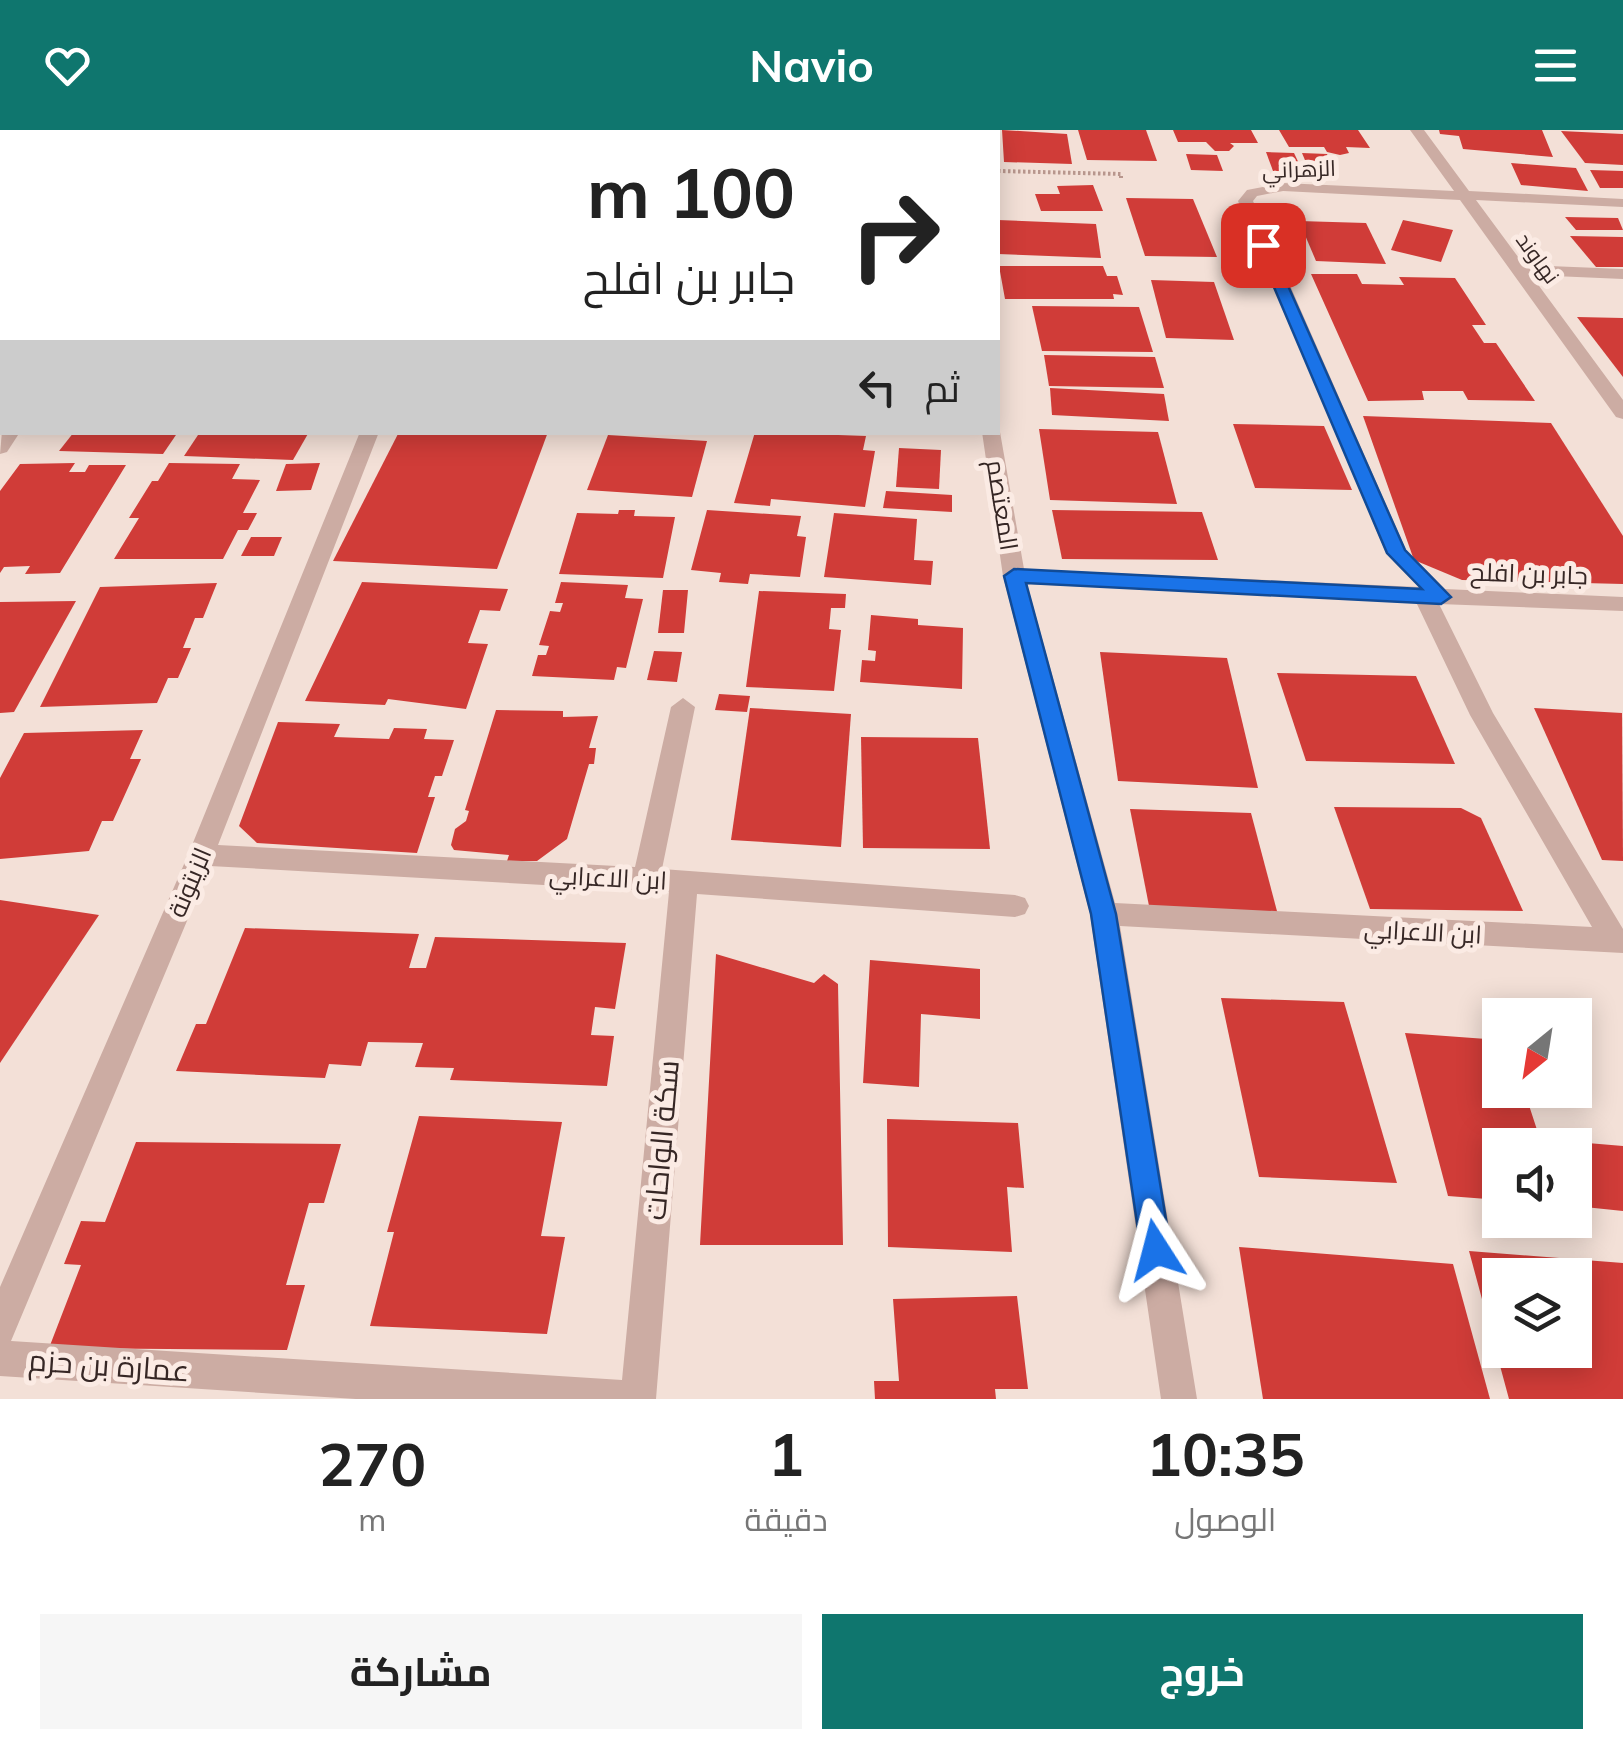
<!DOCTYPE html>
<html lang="ar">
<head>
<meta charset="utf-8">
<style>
	:root { --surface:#fff; --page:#f6f6f6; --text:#222; --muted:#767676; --accent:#0f766e }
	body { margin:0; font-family:Mulish,Cairo,sans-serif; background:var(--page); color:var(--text); direction:rtl; height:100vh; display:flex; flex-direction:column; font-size:38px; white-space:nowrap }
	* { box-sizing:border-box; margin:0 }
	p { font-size:32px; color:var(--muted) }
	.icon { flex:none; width:55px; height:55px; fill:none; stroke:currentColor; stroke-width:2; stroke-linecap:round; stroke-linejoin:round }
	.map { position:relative; height:1269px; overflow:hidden; direction:ltr }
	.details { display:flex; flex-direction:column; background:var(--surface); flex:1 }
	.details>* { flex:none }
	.top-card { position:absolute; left:0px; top:0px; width:1000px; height:305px; box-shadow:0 5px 25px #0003; direction:rtl; background:#fff; color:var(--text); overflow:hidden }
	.needle { width:65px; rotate:210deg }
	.controls { position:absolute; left:1482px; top:868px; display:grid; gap:20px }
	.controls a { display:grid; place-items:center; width:110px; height:110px; border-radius:0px; background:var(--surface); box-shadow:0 5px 25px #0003; font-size:50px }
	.pin { position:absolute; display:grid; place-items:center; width:85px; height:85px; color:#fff; margin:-42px; border-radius:20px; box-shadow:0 5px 15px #0006 }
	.me { position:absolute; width:110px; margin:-55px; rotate:351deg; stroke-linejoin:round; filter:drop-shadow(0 0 8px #0008) }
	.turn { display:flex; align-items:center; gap:35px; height:210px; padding:0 40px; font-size:45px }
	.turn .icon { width:130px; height:130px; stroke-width:2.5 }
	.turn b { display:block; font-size:70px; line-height:85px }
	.then { display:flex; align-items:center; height:95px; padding:0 40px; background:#0003; gap:20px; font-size:38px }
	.eta { display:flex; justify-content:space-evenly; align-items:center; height:170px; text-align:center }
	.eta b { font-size:60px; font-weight:700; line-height:70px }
	.button { display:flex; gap:20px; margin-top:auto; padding:20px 40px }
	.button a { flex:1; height:115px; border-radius:0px; background:var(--accent); color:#fff; font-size:40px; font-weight:700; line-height:115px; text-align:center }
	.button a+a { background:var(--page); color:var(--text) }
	header { display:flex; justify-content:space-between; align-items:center; height:130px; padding:0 40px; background:var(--accent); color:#fff; font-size:45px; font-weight:700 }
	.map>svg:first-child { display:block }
</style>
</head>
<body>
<header><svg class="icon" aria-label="menu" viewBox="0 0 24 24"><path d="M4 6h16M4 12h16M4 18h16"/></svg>Navio<svg class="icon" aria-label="heart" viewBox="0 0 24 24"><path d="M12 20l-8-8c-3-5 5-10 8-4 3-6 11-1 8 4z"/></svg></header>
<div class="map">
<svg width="1623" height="1269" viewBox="0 0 1623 1269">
	<rect width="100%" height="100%" fill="#f3e0d7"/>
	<g fill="#d03c38" fill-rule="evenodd">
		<polygon points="1002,0 1067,4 1072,34 1004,32"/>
		<polygon points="1078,0 1146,0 1157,31 1087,30"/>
		<polygon points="1173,0 1251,0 1258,13 1230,13 1234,16 1229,21 1215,21 1206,12 1178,12"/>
		<polygon points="1279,0 1358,0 1370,18 1346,17 1349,23 1340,25 1327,22 1324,17 1289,17"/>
		<polygon points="1439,0 1542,0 1553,27 1463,19 1459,6 1440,4"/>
		<polygon points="1561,1 1623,4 1623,35 1585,33"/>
		<polygon points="1266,22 1294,23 1303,42 1273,41"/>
		<polygon points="1302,23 1327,24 1335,43 1310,42"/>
		<polygon points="1186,24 1217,25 1223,41 1191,40"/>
		<polygon points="1511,33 1576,38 1588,61 1521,55"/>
		<polygon points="1590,40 1623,41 1623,58 1600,58"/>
		<polygon points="1093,55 1103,81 1041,81 1035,64 1060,64 1057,56"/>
		<polygon points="1126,68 1193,69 1217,127 1145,126"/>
		<polygon points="1565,87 1618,88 1623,100 1576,100"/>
		<polygon points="998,90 1096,94 1101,128 998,124"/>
		<polygon points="1403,90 1453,100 1441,132 1391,120"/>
		<polygon points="1299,91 1366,93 1386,134 1316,131"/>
		<polygon points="1570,106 1623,107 1623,137 1596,137"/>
		<polygon points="999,136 1103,136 1107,146 1117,146 1123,165 1113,164 1114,169 1005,169"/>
		<polygon points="1311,144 1357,144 1362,154 1404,155 1399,147 1455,148 1486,195 1472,195 1484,213 1496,213 1535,271 1468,270 1463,261 1422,261 1424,270 1368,271"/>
		<polygon points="1151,150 1214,152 1234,210 1166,208"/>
		<polygon points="1032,176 1139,177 1153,222 1042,221"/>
		<polygon points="1577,187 1623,188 1623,247"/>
		<polygon points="1044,225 1155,227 1164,258 1049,256"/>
		<polygon points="1050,258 1164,264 1169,291 1052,285"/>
		<polygon points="1363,286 1551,293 1623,406 1623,454 1462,450 1414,430"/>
		<polygon points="1233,294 1324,296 1352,360 1255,358"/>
		<polygon points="1039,299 1158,302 1177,374 1050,370"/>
		<polygon points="74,302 178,302 163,324 59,321"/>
		<polygon points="200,302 309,302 293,330 184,326"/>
		<polygon points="399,302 548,302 497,439 333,431"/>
		<polygon points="755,302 866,306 863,320 875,321 865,377 771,369 770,376 734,373"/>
		<polygon points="608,305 707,311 692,367 587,360"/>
		<polygon points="899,318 941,320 939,359 896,357"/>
		<polygon points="75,333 69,342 85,342 89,335 126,335 60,443 25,444 30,436 4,437 0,443 0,361 20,334"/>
		<polygon points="169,333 240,334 232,349 260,350 243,383 257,383 248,400 238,400 223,429 114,429 139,388 129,388 152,351 158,351"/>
		<polygon points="320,333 311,360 276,361 286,334"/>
		<polygon points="886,361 952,365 952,382 883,378"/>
		<polygon points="619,380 635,380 634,386 675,387 663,448 559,444 577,383 618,384"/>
		<polygon points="707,380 801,386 797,406 806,407 800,447 750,444 748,454 719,452 721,443 691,440"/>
		<polygon points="1052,380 1202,382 1218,430 1062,429"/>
		<polygon points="834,383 917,389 914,430 933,431 931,455 824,447"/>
		<polygon points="251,407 282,407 274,426 241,426"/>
		<polygon points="362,452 508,459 500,481 480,480 468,513 488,514 466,579 388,569 385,575 305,571"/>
		<polygon points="561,452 628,455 625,468 643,469 626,538 617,537 614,550 532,546 538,525 546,525 549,516 539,515 550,481 560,482 563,473 555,473"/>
		<polygon points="217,453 203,488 195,488 183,518 191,518 178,548 168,548 157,573 40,577 100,457"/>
		<polygon points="663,460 688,460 684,503 658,503"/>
		<polygon points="759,461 846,464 845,478 831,478 829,499 841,500 834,561 746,557"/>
		<polygon points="76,471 14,582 0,583 0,472"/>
		<polygon points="871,485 918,489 918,495 963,498 962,559 860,552 862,530 875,531 876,521 868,520"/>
		<polygon points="654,521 682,522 677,552 647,550"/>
		<polygon points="1100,522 1227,528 1258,658 1118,651"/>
		<polygon points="1277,543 1416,546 1455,634 1306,631"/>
		<polygon points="719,564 750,566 747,582 715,580"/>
		<polygon points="750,578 851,584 841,717 731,710"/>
		<polygon points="1534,578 1622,583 1623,731 1602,730"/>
		<polygon points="496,580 563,581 563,587 598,586 589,618 596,618 594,634 589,634 567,709 537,731 507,731 509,725 454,720 451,715 455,699 466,691 469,681 465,680"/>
		<polygon points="278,592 340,594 334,607 389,609 394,598 427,599 424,609 454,610 442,646 435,646 428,667 435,667 417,723 257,713 239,696"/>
		<polygon points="143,600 130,629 141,629 113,691 102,691 89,721 0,729 0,648 24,603"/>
		<polygon points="861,607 978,608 990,719 863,718"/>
		<polygon points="1334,677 1461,678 1481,688 1523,781 1370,779"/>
		<polygon points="1130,679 1251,683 1278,785 1150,781"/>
		<polygon points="0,770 99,785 0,933"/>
		<polygon points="245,798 419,804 409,838 426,838 435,807 626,813 615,879 595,877 591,905 614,906 607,956 450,950 454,938 415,937 423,913 368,912 361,936 329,934 325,948 176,941 196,894 206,894"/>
		<polygon points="716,824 814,853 824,844 838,854 843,1115 700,1115"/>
		<polygon points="870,830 980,839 980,889 921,884 919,957 863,953"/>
		<polygon points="1221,868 1344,872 1397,1053 1259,1047"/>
		<polygon points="1405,903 1500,910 1500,960 1524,960 1540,1009 1623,1016 1623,1081 1575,1076 1575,1015 1500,1015 1500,1070 1448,1066"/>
		<polygon points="419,986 562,992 541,1106 565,1107 547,1204 370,1196 394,1102 387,1102"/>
		<polygon points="887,989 1018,993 1024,1058 1007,1057 1012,1122 888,1117"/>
		<polygon points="136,1012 341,1014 324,1073 309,1073 286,1155 305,1155 287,1220 49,1218 81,1135 64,1134 81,1091 105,1092"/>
		<polygon points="1239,1117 1453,1134 1490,1269 1263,1269"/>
		<path d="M1469,1121l154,12v136h-114zM1500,1145h75v75h-75z"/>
		<polygon points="1017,1166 1028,1259 995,1259 996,1269 875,1269 874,1251 899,1251 893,1169"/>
	</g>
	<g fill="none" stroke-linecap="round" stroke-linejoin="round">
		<polyline stroke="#b8968d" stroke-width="4" stroke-dasharray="2.5 2.5" stroke-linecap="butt" points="998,41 1121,44 1121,48"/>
		<g fill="#ccaca3" fill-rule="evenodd">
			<polygon points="529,0 591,0 593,2 531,2"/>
			<polygon points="938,0 952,0 952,2 939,2"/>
			<path d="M1410,0h14l45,61 154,8v8l-147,-7 48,65 99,4v10l-92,-4 92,125v19l-7,-2 -156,-217 -177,-9 -26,5 -4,5 153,349 39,39 178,8v14l-184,-7 54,109 130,216v24l-503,-27 77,473h-36l-71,-485 -87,-338 -21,-144h16v-4l2,4 24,137 395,18 -33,-34 -148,-352 9,-11 36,-7 171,8zM1027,454l389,18 54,113 122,212 -477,-24z"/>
			<rect x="0" y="222" width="2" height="10"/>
			<polygon points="2,301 20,302 7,322 0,324"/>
			<path d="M360,302h19l-161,413 417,22 36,-160 12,-9 12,9 -33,162 353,26 10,3 4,8 -4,8 -10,3 -318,-23 -41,505h-300l-356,-23v-89l188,-432zM210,736l459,26 -47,488 -611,-39z"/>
		</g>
	</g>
	<polygon fill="#1a73e8" stroke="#114b97" stroke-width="2.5" points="1263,111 1270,115 1405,420 1451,467 1441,474 1026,453 1116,784 1171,1120 1167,1131 1156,1135 1145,1131 1141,1120 1091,784 1004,446 1014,439 1422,459 1387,423 1256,115"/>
	<g text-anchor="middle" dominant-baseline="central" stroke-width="10" stroke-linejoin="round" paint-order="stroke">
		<g font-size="22" fill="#362725" stroke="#fbebe4">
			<text transform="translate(1299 39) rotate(-2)">الزهراني</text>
			<text transform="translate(1538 128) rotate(54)">نهاوند</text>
		</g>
		<g font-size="25" fill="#362725" stroke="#fbebe4">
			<text transform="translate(1003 375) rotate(81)">المعتصم</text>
			<text transform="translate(1529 443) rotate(2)">جابر بن افلح</text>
			<text transform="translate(608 747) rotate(3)">ابن الاعرابي</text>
			<text transform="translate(189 752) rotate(-67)">الزيتونة</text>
			<text transform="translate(1423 801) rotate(3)">ابن الاعرابي</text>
		</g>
		<g font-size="30" fill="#362725" stroke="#fbebe4">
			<text transform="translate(661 1010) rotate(-85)">سكة الواحات</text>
			<text transform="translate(109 1235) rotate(4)">عمارة بن حزم</text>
		</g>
	</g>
</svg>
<div class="controls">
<a><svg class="needle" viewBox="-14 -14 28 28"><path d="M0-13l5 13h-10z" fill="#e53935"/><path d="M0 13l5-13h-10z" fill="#767676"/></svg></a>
<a><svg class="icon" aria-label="sound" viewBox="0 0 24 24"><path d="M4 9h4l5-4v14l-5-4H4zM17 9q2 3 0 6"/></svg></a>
<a><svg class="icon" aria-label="layers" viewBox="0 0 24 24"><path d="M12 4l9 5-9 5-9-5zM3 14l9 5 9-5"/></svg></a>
</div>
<div class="pin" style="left:1263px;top:115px;background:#d93025"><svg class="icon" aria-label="arrive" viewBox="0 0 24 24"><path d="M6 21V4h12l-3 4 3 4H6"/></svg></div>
<svg class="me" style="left:1156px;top:1120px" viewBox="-20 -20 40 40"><path d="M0-17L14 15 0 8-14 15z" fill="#1a73e8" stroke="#fff" stroke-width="4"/></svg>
<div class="top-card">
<div class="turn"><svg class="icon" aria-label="right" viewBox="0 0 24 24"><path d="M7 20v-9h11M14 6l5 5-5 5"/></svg><div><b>100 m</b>جابر بن افلح</div></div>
<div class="then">ثم<svg class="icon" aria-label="left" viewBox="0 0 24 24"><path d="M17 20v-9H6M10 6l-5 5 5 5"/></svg></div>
</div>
</div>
<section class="details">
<div class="eta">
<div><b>10:35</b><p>الوصول</p></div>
<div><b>1</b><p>دقيقة</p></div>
<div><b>270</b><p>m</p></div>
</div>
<div class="button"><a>خروج</a><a>مشاركة</a></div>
</section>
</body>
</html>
